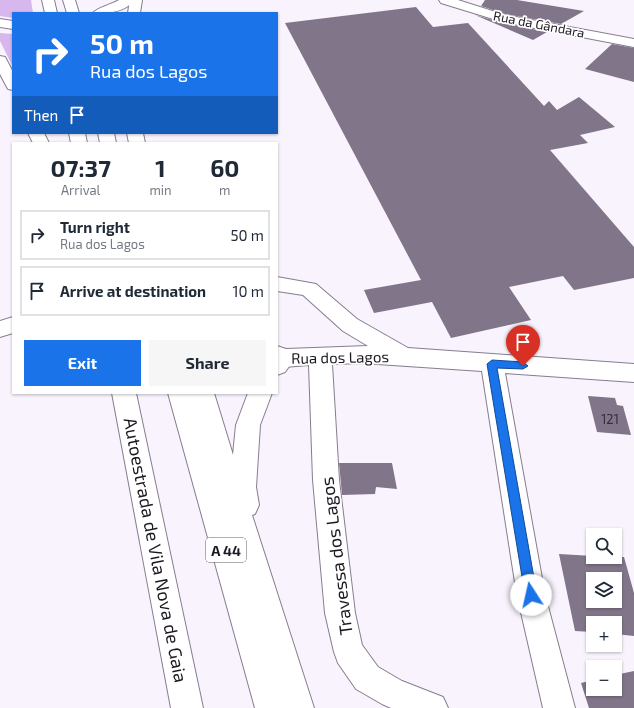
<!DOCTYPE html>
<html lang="en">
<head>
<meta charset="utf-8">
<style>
	:root { --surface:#fff; --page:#f6f6f7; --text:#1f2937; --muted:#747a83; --line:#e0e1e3; --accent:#1a73e8 }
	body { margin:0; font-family:"Exo 2",sans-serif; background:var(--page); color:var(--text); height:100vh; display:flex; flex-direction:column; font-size:15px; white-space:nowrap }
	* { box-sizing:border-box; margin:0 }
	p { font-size:13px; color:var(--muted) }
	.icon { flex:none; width:22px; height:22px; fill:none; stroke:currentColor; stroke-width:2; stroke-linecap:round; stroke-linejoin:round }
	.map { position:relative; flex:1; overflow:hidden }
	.panel { position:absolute; left:12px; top:142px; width:266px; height:252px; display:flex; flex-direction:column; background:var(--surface); border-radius:0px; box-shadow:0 1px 3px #0004 }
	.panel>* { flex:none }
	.hud { position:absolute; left:12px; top:12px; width:266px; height:122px; border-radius:0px; box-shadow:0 1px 3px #0004; background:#1a73e8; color:#fff; overflow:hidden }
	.fabs { position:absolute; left:586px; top:528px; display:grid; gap:8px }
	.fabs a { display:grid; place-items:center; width:36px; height:36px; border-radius:0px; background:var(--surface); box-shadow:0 1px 3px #0004; font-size:20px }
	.pin { position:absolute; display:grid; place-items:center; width:34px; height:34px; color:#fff; margin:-41px -17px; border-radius:50% 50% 50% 0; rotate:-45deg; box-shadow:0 0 4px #0007 }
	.pin .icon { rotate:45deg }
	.me { position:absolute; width:44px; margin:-22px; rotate:350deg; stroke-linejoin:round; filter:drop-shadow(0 0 3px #0008) }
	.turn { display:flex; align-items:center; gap:14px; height:84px; padding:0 12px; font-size:18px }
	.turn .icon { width:52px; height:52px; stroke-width:2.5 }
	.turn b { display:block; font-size:28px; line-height:34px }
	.then { display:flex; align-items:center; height:38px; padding:0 12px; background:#0003; gap:8px; font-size:15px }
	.eta { display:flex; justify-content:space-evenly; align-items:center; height:68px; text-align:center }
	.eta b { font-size:24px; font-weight:700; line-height:28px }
	.action { display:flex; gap:8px; margin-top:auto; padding:8px 12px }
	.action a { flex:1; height:46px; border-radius:0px; background:var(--accent); color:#fff; font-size:16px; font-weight:700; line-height:46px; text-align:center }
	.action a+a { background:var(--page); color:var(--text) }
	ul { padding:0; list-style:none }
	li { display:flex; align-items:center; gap:12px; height:50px; margin:0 8px 6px; padding:0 4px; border:2px solid var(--line); border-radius:0px }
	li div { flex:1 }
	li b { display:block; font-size:15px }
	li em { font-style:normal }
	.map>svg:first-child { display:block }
</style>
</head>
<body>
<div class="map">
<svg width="634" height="708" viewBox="0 0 634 708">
	<rect width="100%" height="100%" fill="#f8f3fc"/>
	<g fill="#d8b7ef">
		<polygon points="0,0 31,0 33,13 13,13 13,18 0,16"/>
		<polygon points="0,33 13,34 13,67 0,41"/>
	</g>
	<g fill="#81758a" fill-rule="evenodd">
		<polygon points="485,0 517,0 584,11 561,24 505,14 481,6"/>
		<polygon points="416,7 433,27 468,23 544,106 549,101 557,110 579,97 615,127 580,135 588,143 550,150 634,247 634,278 574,290 563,276 509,287 531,320 451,338 432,302 374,313 364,290 421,280 285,23"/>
		<polygon points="475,15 503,23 547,32 533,40"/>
		<polygon points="612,44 634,48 634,82 585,69"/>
		<polygon points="588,396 615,398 617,405 623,406 631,435 597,432"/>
		<polygon points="339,463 392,463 397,489 376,487 375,494 342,495"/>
		<path d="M559,554l34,2v1h31l10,36v43l-19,-2v-11h-22v9l-18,-1zM593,579h22v22h-22z"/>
		<polygon points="634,671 634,708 589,708 581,683 593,680 593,689 615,689 615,675"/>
	</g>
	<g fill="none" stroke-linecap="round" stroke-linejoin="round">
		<defs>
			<g id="street">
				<polygon points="277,277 316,284 357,319 408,348 634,364 634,382 505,373 545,595 575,708 543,708 517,595 482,371 362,363 332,364 339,480 355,613 362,645 378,667 402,681 443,697 448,708 391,708 382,704 356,689 338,663 334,652 325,613 313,480 309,365 284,367 277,364 277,346 286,349 368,346 343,331 303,295 277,291"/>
				<polygon points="13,317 13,333 0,337 0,321"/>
			</g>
			<g id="secondary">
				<path d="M119,0h15c-9,13 -27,13 -41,13 3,-5 20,-9 26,-13z"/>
				<polygon points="439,0 458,0 505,15 634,39 634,47 503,22 441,3"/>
				<polygon points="0,19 13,21 13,29 0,27"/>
			</g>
			<g id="highway">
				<polygon points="42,0 54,0 57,13 45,13"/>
				<polygon points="63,0 75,0 79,13 67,13"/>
				<polygon points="130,0 142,0 140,13 128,13"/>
				<polygon points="0,56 5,57 13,72 13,90 8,89 0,74"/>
				<polygon points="28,133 44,133 49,143 33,143"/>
				<polygon points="69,133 85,133 87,143 71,143"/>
				<polygon points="98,133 114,133 116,143 100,143"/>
				<polygon points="127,133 143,133 145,143 129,143"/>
				<polygon points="284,349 292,352 295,358 285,372 277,375 277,352"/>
				<polygon points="112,393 136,393 203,708 171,708"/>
				<polygon points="168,393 214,393 233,455 236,425 248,393 272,393 260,425 256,487 259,505 255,514 252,515 314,708 255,708"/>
			</g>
		</defs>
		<use href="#street" stroke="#887c90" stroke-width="2"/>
		<use href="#secondary" stroke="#887c90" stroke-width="2"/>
		<use href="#highway" stroke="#887c90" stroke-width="2"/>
		<use href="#street" fill="#fff" fill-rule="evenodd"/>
		<use href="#secondary" fill="#fff" fill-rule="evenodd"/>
		<use href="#highway" fill="#fff" fill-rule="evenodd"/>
	</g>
	<polygon fill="#1a73e8" stroke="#114b97" points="492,360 523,362 528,366 523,369 497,368 537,595 536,599 531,601 527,599 525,595 487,364"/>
	<g text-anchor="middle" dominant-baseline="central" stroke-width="3.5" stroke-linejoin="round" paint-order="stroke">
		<g font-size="13" fill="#1e1921" stroke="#fff">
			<text transform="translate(539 24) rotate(11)">Rua da Gândara</text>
		</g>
		<g font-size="13" fill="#37303b">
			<text x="610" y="419">121</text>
		</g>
		<rect fill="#fff" stroke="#625e64" stroke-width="1" x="206" y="538" width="40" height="24" rx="3"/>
		<g font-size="14" font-weight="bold" fill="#1e1921">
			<text x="226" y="550">A 44</text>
		</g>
		<g font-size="15" fill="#1e1921" stroke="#fff">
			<text transform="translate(340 357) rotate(-1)">Rua dos Lagos</text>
		</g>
		<g font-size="18" fill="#1e1921" stroke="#fff">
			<text transform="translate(156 550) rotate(79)">Autoestrada de Vila Nova de Gaia</text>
			<text transform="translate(336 556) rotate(-97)">Travessa dos Lagos</text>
		</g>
	</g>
</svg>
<div class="fabs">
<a><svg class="icon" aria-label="search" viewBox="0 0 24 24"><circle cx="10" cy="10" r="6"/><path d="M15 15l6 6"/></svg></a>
<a><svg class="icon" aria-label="layers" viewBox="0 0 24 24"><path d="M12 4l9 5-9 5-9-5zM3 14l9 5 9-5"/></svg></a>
<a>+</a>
<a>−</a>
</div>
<div class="pin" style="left:523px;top:366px;background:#d93025"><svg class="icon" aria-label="arrive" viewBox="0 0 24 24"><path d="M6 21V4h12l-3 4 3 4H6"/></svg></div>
<svg class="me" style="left:531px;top:595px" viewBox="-20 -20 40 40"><circle r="19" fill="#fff"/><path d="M0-13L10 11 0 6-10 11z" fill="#1a73e8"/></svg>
<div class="hud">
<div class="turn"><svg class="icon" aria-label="right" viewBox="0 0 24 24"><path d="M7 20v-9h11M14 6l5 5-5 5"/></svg><div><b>50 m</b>Rua dos Lagos</div></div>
<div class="then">Then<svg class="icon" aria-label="arrive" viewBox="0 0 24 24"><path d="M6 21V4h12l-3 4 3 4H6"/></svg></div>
</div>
<section class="panel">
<div class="eta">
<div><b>07:37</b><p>Arrival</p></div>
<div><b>1</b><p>min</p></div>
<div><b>60</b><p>m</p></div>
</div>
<ul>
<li><svg class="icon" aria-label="right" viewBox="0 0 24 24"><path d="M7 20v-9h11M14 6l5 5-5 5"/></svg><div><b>Turn right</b><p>Rua dos Lagos</p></div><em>50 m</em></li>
<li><svg class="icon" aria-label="arrive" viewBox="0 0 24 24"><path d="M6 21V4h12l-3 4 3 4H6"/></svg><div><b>Arrive at destination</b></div><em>10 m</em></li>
</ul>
<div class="action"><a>Exit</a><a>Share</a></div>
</section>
</div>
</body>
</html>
